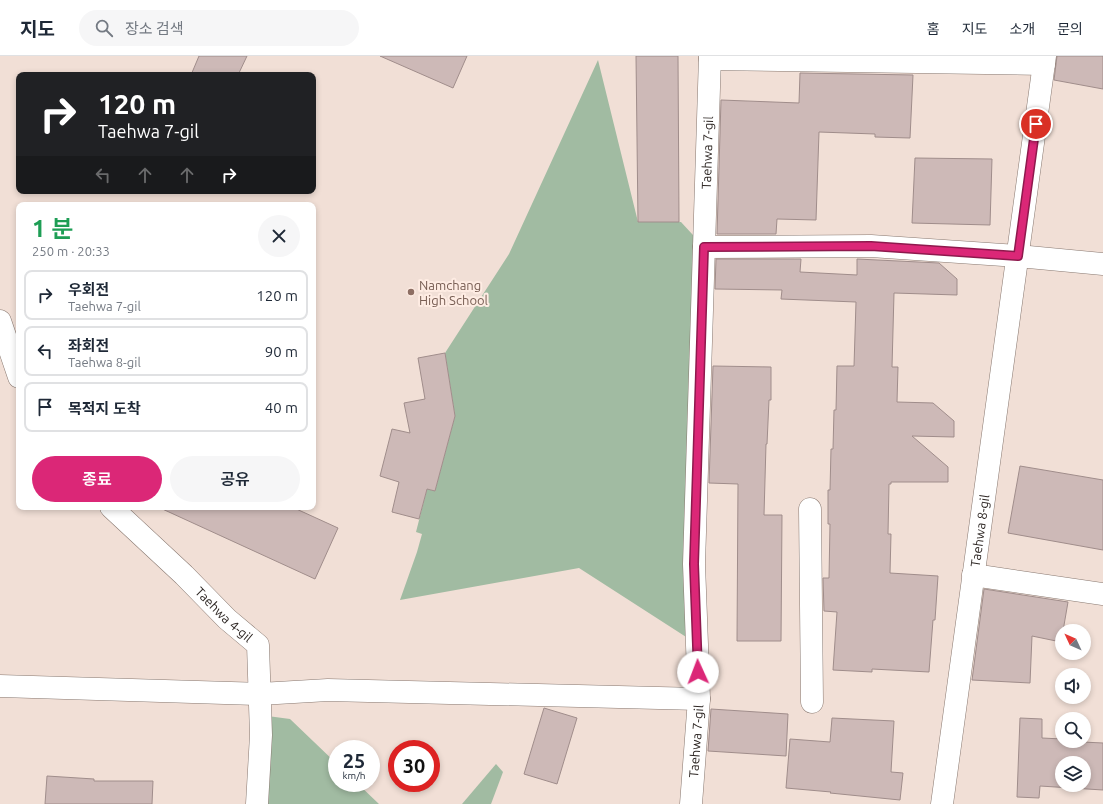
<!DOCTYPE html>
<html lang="ko">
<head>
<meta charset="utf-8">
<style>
	:root { --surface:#fff; --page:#f6f6f7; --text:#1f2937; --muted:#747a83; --line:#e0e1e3; --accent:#db2777 }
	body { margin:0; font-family:Ubuntu,"Noto Sans KR",sans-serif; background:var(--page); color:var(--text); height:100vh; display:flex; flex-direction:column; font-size:15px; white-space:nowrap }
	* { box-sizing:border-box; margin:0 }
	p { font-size:13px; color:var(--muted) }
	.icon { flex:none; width:22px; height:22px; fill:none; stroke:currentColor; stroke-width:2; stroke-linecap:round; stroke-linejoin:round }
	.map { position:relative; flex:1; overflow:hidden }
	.side { position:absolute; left:16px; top:146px; width:300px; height:308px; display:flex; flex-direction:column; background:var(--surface); border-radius:8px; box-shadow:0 2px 6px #0003 }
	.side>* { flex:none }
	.hud { position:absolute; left:16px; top:16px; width:300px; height:122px; border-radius:8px; box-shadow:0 2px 6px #0003; background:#202124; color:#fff; overflow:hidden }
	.needle { width:26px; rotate:314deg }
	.buttons { position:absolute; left:1055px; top:568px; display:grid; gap:8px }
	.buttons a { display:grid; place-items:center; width:36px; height:36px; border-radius:50%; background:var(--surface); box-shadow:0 2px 6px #0003; font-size:20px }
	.speed { position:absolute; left:328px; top:684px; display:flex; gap:8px; font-size:20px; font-weight:700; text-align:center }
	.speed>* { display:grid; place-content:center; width:52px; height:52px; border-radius:50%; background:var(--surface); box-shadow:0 2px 6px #0003; line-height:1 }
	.speed small { font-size:10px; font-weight:400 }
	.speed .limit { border:6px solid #d22; background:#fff; color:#111 }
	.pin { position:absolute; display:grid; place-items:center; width:34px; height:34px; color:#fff; margin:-17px; border:2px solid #fff; border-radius:50%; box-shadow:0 1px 4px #0007 }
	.me { position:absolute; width:44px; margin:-22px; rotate:358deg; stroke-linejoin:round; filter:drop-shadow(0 0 3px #0008) }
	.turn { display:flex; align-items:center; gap:14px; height:84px; padding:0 16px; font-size:18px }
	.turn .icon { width:52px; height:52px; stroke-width:2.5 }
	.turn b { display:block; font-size:28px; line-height:34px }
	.lanes { display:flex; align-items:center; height:38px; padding:0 16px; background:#0003; justify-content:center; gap:20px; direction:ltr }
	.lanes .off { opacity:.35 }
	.round { display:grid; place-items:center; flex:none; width:42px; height:42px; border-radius:21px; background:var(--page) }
	.summary { display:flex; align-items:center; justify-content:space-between; height:68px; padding:0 16px }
	h1 { font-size:24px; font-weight:600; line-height:30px; color:#1e9e55 }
	.button { display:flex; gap:8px; margin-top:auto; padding:8px 16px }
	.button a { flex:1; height:46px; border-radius:24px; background:var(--accent); color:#fff; font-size:16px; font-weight:600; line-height:46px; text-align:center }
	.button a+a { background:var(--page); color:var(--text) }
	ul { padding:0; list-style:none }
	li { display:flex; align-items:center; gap:12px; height:50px; margin:0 8px 6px; padding:0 8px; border:2px solid var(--line); border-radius:8px }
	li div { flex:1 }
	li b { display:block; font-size:15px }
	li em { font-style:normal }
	header { display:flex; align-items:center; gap:24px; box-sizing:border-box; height:56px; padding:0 20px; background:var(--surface); border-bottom:1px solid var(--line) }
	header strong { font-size:19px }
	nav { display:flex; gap:22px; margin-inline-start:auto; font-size:14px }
	.search { width:280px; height:36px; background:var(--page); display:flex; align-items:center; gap:10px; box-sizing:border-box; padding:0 14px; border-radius:22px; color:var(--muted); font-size:15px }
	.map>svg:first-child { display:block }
</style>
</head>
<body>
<header>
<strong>지도</strong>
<div class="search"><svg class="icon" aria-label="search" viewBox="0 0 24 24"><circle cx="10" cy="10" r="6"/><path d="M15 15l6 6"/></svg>장소 검색</div>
<nav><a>홈</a><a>지도</a><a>소개</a><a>문의</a></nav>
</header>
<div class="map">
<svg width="1103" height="748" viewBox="0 0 1103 748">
	<rect width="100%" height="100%" fill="#f1dfd6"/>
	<g fill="#a1bba2">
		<polygon points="598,4 638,166 681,166 704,191 697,588 579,512 400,544 417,496 422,478 416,476 427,433 435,435 455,360 445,297 509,198"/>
		<polygon points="260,659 290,663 337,708 337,727 357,727 379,748 255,748"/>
		<polygon points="496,708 503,716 491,748 462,748"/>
	</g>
	<g fill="#cdb9b7" stroke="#a08d8b" fill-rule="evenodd">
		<polygon points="199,0 247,0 238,19 191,19"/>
		<polygon points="380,0 467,0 453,32"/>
		<polygon points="636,0 678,0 679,166 638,166"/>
		<polygon points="1057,0 1103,0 1103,33 1054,24"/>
		<polygon points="800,17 913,19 910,82 875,81 875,78 819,76 816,164 777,163 776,178 717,178 721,44 799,47"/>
		<polygon points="915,102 992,103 990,169 912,167"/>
		<polygon points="716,203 801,203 800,216 857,219 857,203 939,207 957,223 957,239 894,237 892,311 898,311 897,346 933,347 954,365 954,381 912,380 948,411 948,426 891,426 891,428 889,428 888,478 891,478 890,517 938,520 935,564 933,564 929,616 872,613 872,616 833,614 837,556 824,555 823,522 829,522 830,468 828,468 828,434 830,434 831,393 833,393 834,354 836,354 837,310 854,310 856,246 781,243 782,234 715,233"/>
		<polygon points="445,297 455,360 435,435 427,433 419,463 392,456 399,426 380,420 392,373 410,377 404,347 425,343 418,302"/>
		<polygon points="713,310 771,311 771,344 769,344 767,388 766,388 764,459 782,459 781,585 737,585 738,428 709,427"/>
		<polygon points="1020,410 1103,424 1103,494 1008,477"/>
		<polygon points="158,451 292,451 338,472 315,523"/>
		<polygon points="984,533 1068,546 1063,575 1062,575 1061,586 1032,580 1030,627 972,624"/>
		<polygon points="544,652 577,662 557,728 524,718"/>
		<polygon points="711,653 788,658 786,700 708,695"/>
		<polygon points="832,662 894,665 891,716 903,717 900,744 830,737 831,736 786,732 790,683 830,686"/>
		<path d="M1020,662l22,1v19l20,1v2l41,2v47l-63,-4 -1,12 -22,-1zM1062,707h22v22h-22z"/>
		<polygon points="47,720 94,723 94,725 153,725 152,748 45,748"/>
	</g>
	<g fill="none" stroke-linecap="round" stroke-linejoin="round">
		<defs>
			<g id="minor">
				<polyline points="710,3 1044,8"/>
				<polyline points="704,191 871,190 1018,200 1103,208"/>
				<polyline points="0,265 19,321"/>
				<path id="s1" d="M111,451l73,68 43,44 31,26 3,90 -4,69"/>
				<polyline points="810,453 812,646"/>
				<polyline points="973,519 1103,538"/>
				<polyline points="0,630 260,638 328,634 699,643"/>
				<path id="s2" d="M691,748l8,-105 -5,-135 16,-508"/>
				<path id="s3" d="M942,748l103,-748"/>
			</g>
		</defs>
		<use href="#minor" stroke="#887870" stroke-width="23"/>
		<use href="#minor" stroke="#fff" stroke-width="22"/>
	</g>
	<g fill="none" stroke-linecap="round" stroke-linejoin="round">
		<defs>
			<polyline id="route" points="698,616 694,508 704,191 871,190 1018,200 1036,68"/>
		</defs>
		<use href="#route" stroke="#8e194d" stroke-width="10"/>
		<use href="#route" stroke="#db2777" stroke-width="7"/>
	</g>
	<circle fill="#8d6e63" stroke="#feece3" stroke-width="1.5" cx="411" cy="236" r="4"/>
	<g text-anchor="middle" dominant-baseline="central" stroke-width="4" stroke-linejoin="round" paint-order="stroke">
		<g font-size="13" fill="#2d2623" stroke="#feece3">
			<text stroke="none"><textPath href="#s2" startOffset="652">Taehwa 7-gil</textPath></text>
			<text stroke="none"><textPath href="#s3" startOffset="276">Taehwa 8-gil</textPath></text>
			<text stroke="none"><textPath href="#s1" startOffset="156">Taehwa 4-gil</textPath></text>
			<text stroke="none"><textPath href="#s2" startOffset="63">Taehwa 7-gil</textPath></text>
		</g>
		<g font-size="13" fill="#785e54" stroke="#feece3" text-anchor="start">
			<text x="419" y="229">Namchang<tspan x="419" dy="15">High School</tspan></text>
		</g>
	</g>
</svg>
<div class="buttons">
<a><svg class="needle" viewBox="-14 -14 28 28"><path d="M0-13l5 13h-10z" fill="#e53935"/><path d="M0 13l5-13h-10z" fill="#747a83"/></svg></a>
<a><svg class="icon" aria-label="sound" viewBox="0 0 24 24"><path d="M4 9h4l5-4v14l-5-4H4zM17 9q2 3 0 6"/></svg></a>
<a><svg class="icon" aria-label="search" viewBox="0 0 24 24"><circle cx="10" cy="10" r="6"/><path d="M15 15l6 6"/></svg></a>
<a><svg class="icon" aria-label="layers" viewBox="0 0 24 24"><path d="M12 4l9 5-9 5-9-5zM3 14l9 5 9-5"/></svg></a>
</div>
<div class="speed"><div>25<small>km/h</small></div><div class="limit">30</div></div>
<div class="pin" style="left:1036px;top:68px;background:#d93025"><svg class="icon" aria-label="arrive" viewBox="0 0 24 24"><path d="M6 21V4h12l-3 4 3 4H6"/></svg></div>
<svg class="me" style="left:698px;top:616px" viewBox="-20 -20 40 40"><circle r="19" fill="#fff"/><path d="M0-13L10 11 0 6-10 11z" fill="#db2777"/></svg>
<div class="hud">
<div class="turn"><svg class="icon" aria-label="right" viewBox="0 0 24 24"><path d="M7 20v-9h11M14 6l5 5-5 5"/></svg><div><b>120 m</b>Taehwa 7-gil</div></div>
<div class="lanes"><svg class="icon off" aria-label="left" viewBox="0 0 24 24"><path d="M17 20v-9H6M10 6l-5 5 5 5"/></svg><svg class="icon off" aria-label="ahead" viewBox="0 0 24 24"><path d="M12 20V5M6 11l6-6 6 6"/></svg><svg class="icon off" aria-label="ahead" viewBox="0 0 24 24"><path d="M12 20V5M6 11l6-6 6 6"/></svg><svg class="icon" aria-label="right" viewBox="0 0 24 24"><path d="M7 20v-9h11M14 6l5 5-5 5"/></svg></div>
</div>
<section class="side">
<div class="summary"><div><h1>1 분</h1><p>250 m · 20:33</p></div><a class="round"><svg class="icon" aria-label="close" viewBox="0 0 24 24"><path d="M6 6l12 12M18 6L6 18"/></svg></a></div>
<ul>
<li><svg class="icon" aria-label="right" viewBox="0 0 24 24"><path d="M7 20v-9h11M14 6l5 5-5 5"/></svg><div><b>우회전</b><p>Taehwa 7-gil</p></div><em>120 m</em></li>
<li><svg class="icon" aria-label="left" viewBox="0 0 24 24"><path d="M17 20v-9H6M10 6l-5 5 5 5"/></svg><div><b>좌회전</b><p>Taehwa 8-gil</p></div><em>90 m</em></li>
<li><svg class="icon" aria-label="arrive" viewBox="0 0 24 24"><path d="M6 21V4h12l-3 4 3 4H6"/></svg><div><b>목적지 도착</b></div><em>40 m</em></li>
</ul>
<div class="button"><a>종료</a><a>공유</a></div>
</section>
</div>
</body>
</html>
